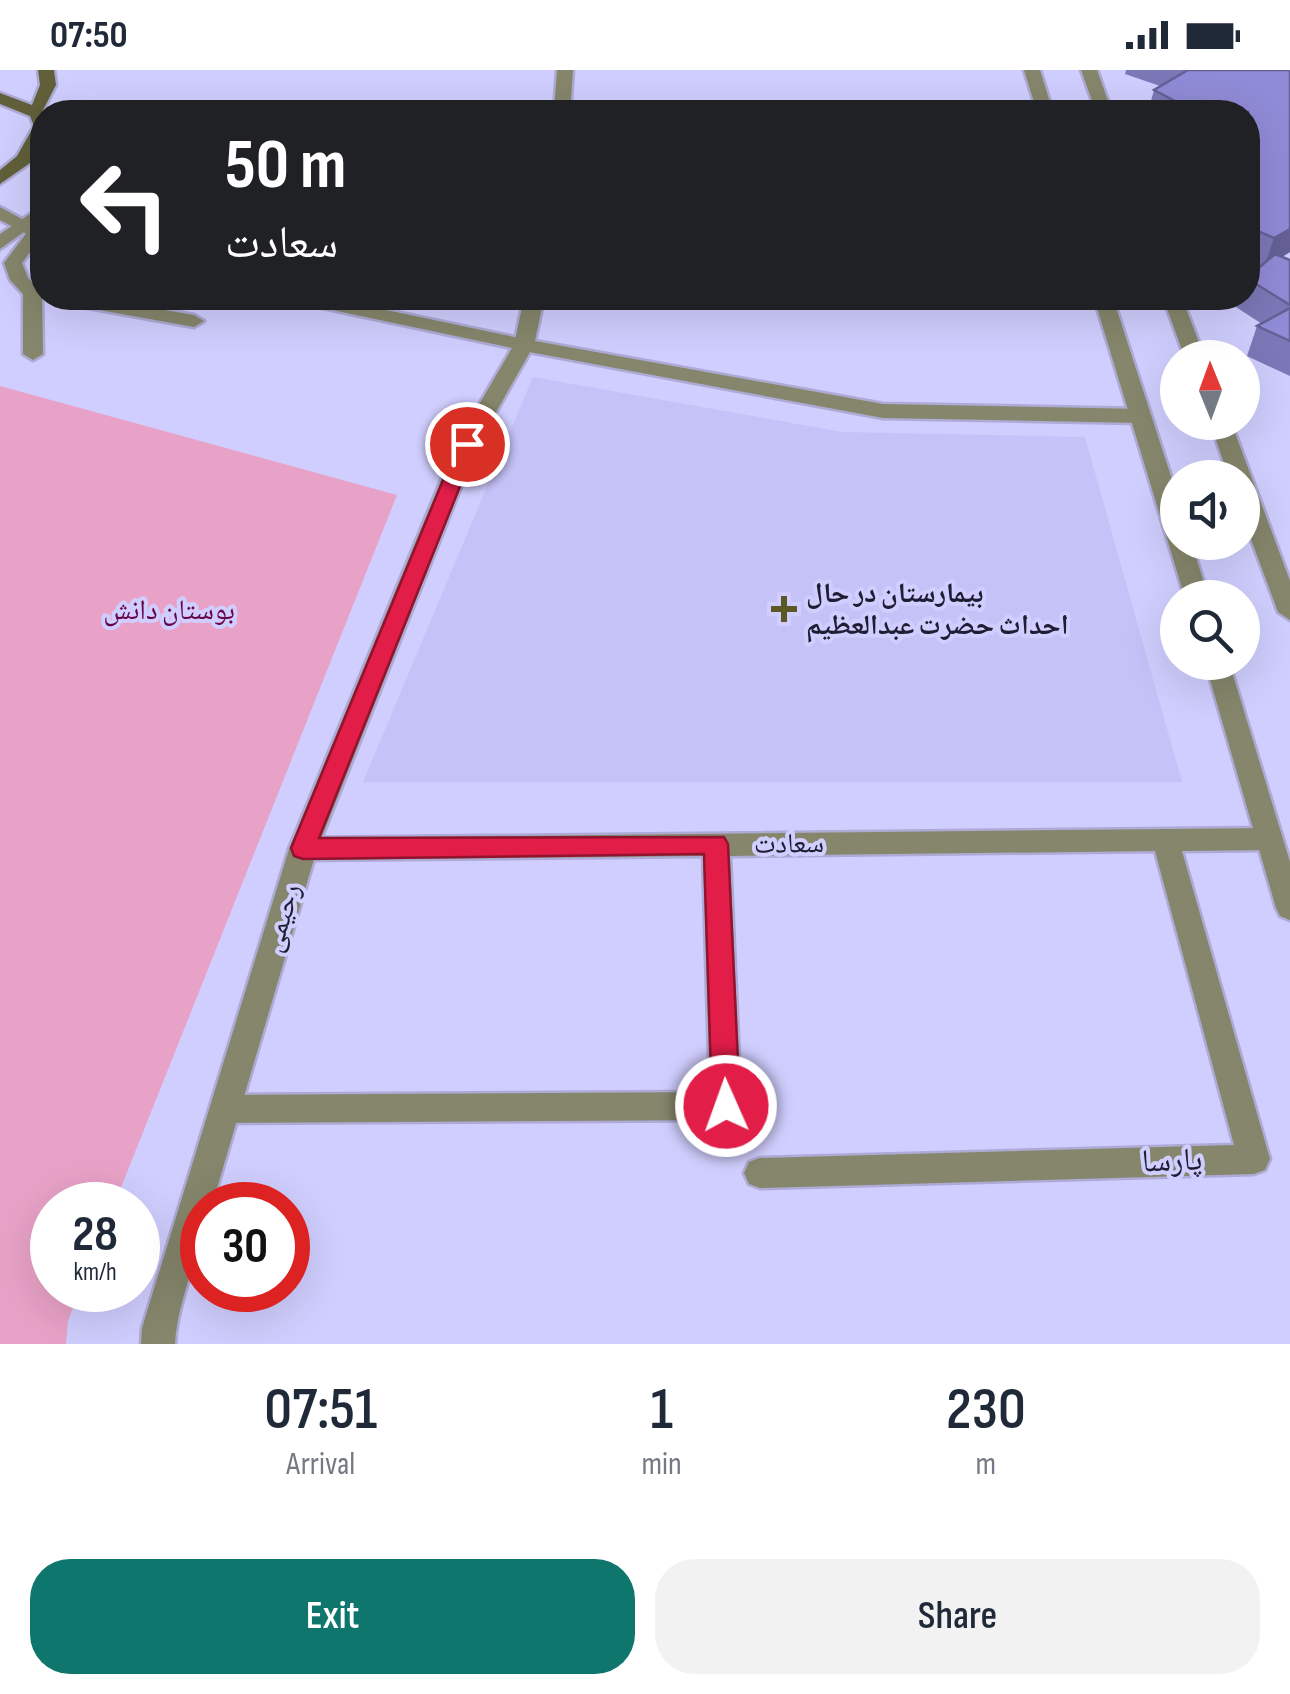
<!DOCTYPE html>
<html lang="en">
<head>
<meta charset="utf-8">
<style>
	:root { --surface:#fff; --page:#f2f2f3; --text:#1f2937; --muted:#747a83; --accent:#0f766e }
	body { margin:0; font-family:"Sofia Sans Condensed","Noto Naskh Arabic",sans-serif; background:var(--page); color:var(--text); height:100vh; display:flex; flex-direction:column; font-size:38px; white-space:nowrap }
	* { box-sizing:border-box; margin:0 }
	p { font-size:32px; color:var(--muted) }
	.icon { flex:none; width:55px; height:55px; fill:none; stroke:currentColor; stroke-width:2; stroke-linecap:round; stroke-linejoin:round }
	.map { position:relative; height:1274px; overflow:hidden }
	.sheet { display:flex; flex-direction:column; background:var(--surface); flex:1 }
	.sheet>* { flex:none }
	.top-card { position:absolute; left:30px; top:30px; width:1230px; height:210px; border-radius:40px; box-shadow:0 10px 40px #0002; background:#202124; color:#fff; overflow:hidden }
	.needle { width:65px; rotate:359deg }
	.tools { position:absolute; left:1160px; top:270px; display:grid; gap:20px }
	.tools a { display:grid; place-items:center; width:100px; height:100px; border-radius:50%; background:var(--surface); box-shadow:0 10px 40px #0002; font-size:50px }
	.speed { position:absolute; left:30px; top:1112px; display:flex; gap:20px; font-size:50px; font-weight:700; text-align:center }
	.speed>* { display:grid; place-content:center; width:130px; height:130px; border-radius:50%; background:var(--surface); box-shadow:0 10px 40px #0002; line-height:1 }
	.speed small { font-size:25px; font-weight:400 }
	.speed .limit { border:15px solid #d22; background:#fff; color:#111 }
	.pin { position:absolute; display:grid; place-items:center; width:85px; height:85px; color:#fff; margin:-42px; border:5px solid #fff; border-radius:50%; box-shadow:0 2px 10px #0007 }
	.me { position:absolute; width:110px; margin:-55px; rotate:358deg; stroke-linejoin:round; filter:drop-shadow(0 0 8px #0008) }
	.turn { display:flex; align-items:center; gap:35px; height:210px; padding:0 30px; font-size:45px }
	.turn .icon { width:130px; height:130px; stroke-width:2.5 }
	.turn b { display:block; font-size:70px; line-height:85px }
	.eta { display:flex; justify-content:space-evenly; align-items:center; height:170px; text-align:center }
	.eta b { font-size:60px; font-weight:600; line-height:70px }
	.button { display:flex; gap:20px; margin-top:auto; padding:20px 30px }
	.button a { flex:1; height:115px; border-radius:40px; background:var(--accent); color:#fff; font-size:40px; font-weight:600; line-height:115px; text-align:center }
	.button a+a { background:var(--page); color:var(--text) }
	.status { display:flex; justify-content:space-between; align-items:center; height:70px; padding:0 50px; background:var(--surface); direction:ltr }
	.status svg { height:28px; fill:currentColor }
	.map>svg:first-child { display:block }
</style>
</head>
<body>
<div class="status"><b>07:50</b><svg viewBox="0 0 49 12"><path d="M0 12V9h3v3zM5 12V6h3v6zM10 12V3h3v9zM15 12V0h3v12zM26 1h20v11H26zM47 4h2v5h-2z"/></svg></div>
<div class="map">
<svg width="1290" height="1274" viewBox="0 0 1290 1274">
	<rect width="100%" height="100%" fill="#d0cefe"/>
	<polygon fill="#c4c2f7" points="533,307 842,362 1085,367 1182,712 363,712"/>
	<polygon fill="#e8a2c7" points="0,316 397,425 114,1135 52,1135 52,1220 80,1220 68,1251 66,1274 0,1274"/>
	<g fill="none" stroke-linecap="round" stroke-linejoin="round">
		<defs>
			<g id="minor">
				<polygon points="557,0 573,0 570,42 554,42"/>
				<polygon points="42,136 42,149 0,179 0,164"/>
				<polygon points="34,160 42,166 22,193 28,208 42,222 43,284 33,290 23,284 23,224 10,210 4,193 28,161"/>
				<polygon points="56,228 95,228 194,245 204,251 194,257 66,234"/>
				<polygon points="524,228 544,228 535,271 883,334 1141,339 1151,346 1141,353 883,348 524,281 514,275"/>
				<polygon points="1269,758 1279,761 1282,769 1279,777 1269,780 1182,781 1270,1089 1265,1100 1254,1104 760,1118 749,1114 744,1103 749,1092 760,1088 1234,1075 1155,781 730,786 741,1036 737,1046 726,1050 225,1053 214,1049 210,1039 214,1029 225,1025 710,1022 703,786 303,790 293,787 289,779 293,771 303,768"/>
			</g>
			<g id="tertiary">
				<polygon points="1024,0 1040,0 1053,42 1037,42"/>
				<polygon points="1081,0 1097,0 1112,42 1096,42"/>
				<polygon points="0,137 42,160 42,172 0,150"/>
				<path d="M294,228h35l195,41 10,6 -56,99 -161,405 -105,356h-10c0,52 -24,90 -27,139h-34l1,-16 147,-479 167,-405 56,-96 -208,-44z"/>
				<polygon points="1094,228 1113,228 1178,428 1178,472 1191,472 1209,528 1185,528"/>
				<polygon points="1163,228 1182,228 1205,288 1185,288"/>
				<polygon points="1210,352 1231,352 1290,511 1290,550 1278,542 1242,445 1242,408 1229,408"/>
				<polygon points="1205,592 1229,592 1290,792 1290,850 1280,846 1276,838"/>
			</g>
			<polygon id="secondary" points="38,0 54,0 56,15 42,42 42,71 30,93 0,114 0,100 17,86 34,56 30,46 0,34 0,23 32,35 40,15"/>
		</defs>
		<use href="#minor" stroke="#adabd5" stroke-width="5"/>
		<use href="#tertiary" stroke="#adabd5" stroke-width="5"/>
		<use href="#secondary" stroke="#adabd5" stroke-width="5"/>
		<use href="#minor" fill="#86866c" fill-rule="evenodd"/>
		<use href="#tertiary" fill="#86866c" fill-rule="evenodd"/>
		<use href="#secondary" fill="#61603a" fill-rule="evenodd"/>
	</g>
	<polygon fill="#7c78b8" points="1126,0 1290,0 1290,182 1282,187 1290,190 1290,306 1247,286 1257,256 1262,254 1236,237 1240,228 1248,228 1248,207 1261,196 1248,190 1248,42 1148,42 1154,20 1160,16 1125,4"/>
	<polygon fill="#656196" points="1290,159 1290,182 1264,197 1274,168"/>
	<g fill="#908bd6" stroke="#656196" stroke-width="2.5">
		<polygon points="1188,0 1290,0 1290,159 1274,168 1248,157 1248,42 1192,42 1194,41 1154,20"/>
		<polygon points="1275,184 1290,190 1290,235 1248,209 1248,207"/>
		<polygon points="1290,238 1290,271 1257,256"/>
	</g>
	<polygon fill="#e11d48" stroke="#92132f" stroke-width="2.5" points="467,368 477,374 319,768 724,767 728,774 740,1036 736,1045 726,1049 716,1045 712,1036 704,784 303,789 294,786 291,778 458,374"/>
	<path fill="#5b5825" stroke="#d0cefe" stroke-width="4" d="M779 524h10v10h10v10h-10v10h-10v-10h-10v-10h10z"/>
	<g text-anchor="middle" dominant-baseline="central" stroke-width="8" stroke-linejoin="round" paint-order="stroke">
		<g font-size="28" font-weight="bold" fill="#1f1d33" stroke="#d0cefe" text-anchor="start">
			<text x="806" y="523">بیمارستان در حال<tspan x="806" dy="32">احداث حضرت عبدالعظیم</tspan></text>
		</g>
		<g font-size="28" fill="#660447" stroke="#d0cefe">
			<text x="169" y="540">بوستان دانش</text>
		</g>
		<g font-size="28" fill="#1f1d33" stroke="#d0cefe">
			<text transform="translate(789 774) rotate(-1)">سعادت</text>
			<text transform="translate(282 848) rotate(-73)">رحیمی</text>
		</g>
		<g font-size="32" fill="#1f1d33" stroke="#d0cefe">
			<text transform="translate(1172 1091) rotate(-2)">پارسا</text>
		</g>
	</g>
</svg>
<div class="tools">
<a><svg class="needle" viewBox="-14 -14 28 28"><path d="M0-13l5 13h-10z" fill="#e53935"/><path d="M0 13l5-13h-10z" fill="#747a83"/></svg></a>
<a><svg class="icon" aria-label="sound" viewBox="0 0 24 24"><path d="M4 9h4l5-4v14l-5-4H4zM17 9q2 3 0 6"/></svg></a>
<a><svg class="icon" aria-label="search" viewBox="0 0 24 24"><circle cx="10" cy="10" r="6"/><path d="M15 15l6 6"/></svg></a>
</div>
<div class="speed"><div>28<small>km/h</small></div><div class="limit">30</div></div>
<div class="pin" style="left:467px;top:374px;background:#d93025"><svg class="icon" aria-label="arrive" viewBox="0 0 24 24"><path d="M6 21V4h12l-3 4 3 4H6"/></svg></div>
<svg class="me" style="left:726px;top:1036px" viewBox="-20 -20 40 40"><circle r="17" fill="#e11d48" stroke="#fff" stroke-width="3"/><path d="M0-11L8 9 0 5-8 9z" fill="#fff"/></svg>
<div class="top-card">
<div class="turn"><svg class="icon" aria-label="left" viewBox="0 0 24 24"><path d="M17 20v-9H6M10 6l-5 5 5 5"/></svg><div><b>50 m</b>سعادت</div></div>
</div>
</div>
<section class="sheet">
<div class="eta">
<div><b>07:51</b><p>Arrival</p></div>
<div><b>1</b><p>min</p></div>
<div><b>230</b><p>m</p></div>
</div>
<div class="button"><a>Exit</a><a>Share</a></div>
</section>
</body>
</html>
